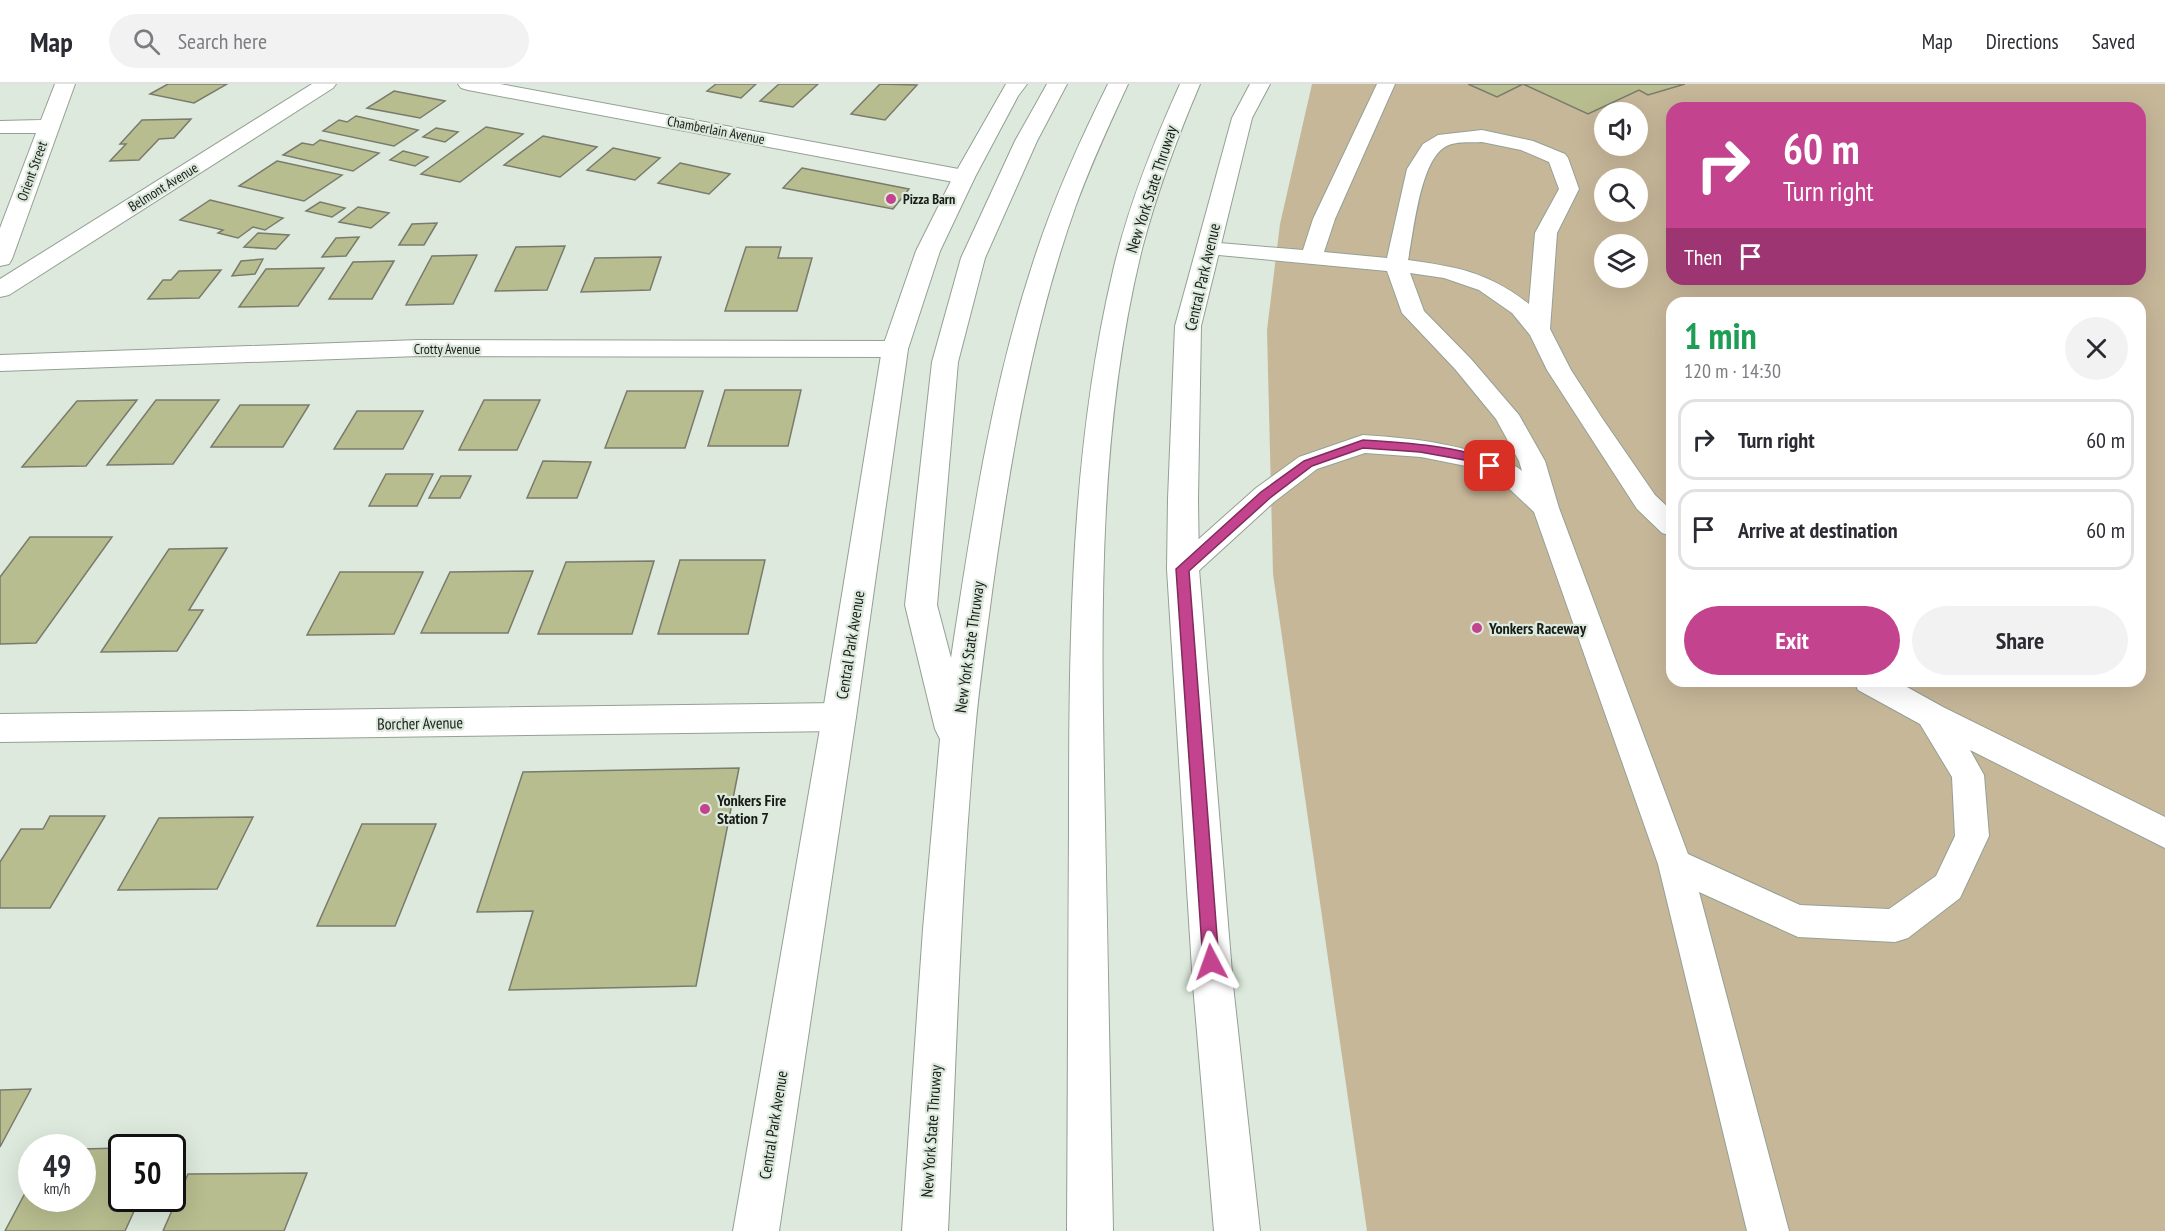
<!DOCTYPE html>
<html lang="en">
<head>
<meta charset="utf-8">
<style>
	:root { --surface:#fff; --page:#f2f2f3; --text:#2b2b33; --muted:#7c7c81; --line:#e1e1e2; --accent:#c3438e }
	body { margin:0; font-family:"PT Sans Narrow",sans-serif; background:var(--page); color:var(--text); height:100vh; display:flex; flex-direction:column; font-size:22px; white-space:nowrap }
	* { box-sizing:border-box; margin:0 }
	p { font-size:20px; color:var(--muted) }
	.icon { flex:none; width:33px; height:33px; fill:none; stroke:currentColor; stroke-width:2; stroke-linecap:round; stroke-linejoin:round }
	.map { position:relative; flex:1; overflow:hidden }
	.panel { position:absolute; left:1666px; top:213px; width:480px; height:390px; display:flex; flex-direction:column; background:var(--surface); border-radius:18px; box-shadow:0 6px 24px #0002 }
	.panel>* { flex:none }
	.top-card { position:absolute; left:1666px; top:18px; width:480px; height:183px; border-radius:18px; box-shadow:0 6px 24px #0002; background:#c3438e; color:#fff; overflow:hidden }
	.controls { position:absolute; left:1594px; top:18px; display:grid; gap:12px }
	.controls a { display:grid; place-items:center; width:54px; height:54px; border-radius:50%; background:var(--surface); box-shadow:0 6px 24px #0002; font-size:30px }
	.speed { position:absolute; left:18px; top:1050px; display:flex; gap:12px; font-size:30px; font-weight:700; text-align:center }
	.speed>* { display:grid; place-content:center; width:78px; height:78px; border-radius:50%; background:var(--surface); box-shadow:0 6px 24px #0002; line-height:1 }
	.speed small { font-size:15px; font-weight:400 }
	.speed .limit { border:3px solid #111; border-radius:9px; background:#fff; color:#111 }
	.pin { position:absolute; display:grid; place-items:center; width:51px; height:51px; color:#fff; margin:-26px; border-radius:12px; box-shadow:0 3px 9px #0006 }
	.me { position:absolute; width:66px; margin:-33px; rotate:356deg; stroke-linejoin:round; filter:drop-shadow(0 0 4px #0008) }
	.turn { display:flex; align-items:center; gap:21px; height:126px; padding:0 18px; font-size:27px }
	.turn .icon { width:78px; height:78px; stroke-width:2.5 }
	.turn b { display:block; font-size:42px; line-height:51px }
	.then { display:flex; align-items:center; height:57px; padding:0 18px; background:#0003; gap:12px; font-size:22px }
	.round { display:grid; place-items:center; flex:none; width:63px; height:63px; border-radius:32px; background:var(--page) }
	.headline { display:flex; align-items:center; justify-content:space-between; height:102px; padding:0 18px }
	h1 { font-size:36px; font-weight:600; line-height:45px; color:#1e9e55 }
	.cta { display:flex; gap:12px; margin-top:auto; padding:12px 18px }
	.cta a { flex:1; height:69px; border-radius:36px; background:var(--accent); color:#fff; font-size:24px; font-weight:600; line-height:69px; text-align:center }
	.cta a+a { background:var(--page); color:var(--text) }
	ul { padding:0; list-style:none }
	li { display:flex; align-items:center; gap:18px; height:81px; margin:0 12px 9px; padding:0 6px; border:3px solid var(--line); border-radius:18px }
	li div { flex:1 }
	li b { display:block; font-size:22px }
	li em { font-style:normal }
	header { display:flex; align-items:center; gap:36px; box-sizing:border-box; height:84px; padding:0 30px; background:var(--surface); border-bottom:2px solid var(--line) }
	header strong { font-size:28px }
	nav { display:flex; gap:33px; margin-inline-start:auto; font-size:21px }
	.search { width:420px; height:54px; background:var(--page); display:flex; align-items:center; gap:15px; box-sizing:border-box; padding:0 21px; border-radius:33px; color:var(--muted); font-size:22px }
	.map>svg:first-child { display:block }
</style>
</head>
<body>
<header>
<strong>Map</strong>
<div class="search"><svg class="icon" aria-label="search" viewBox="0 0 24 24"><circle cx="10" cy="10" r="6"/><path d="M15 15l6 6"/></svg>Search here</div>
<nav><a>Map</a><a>Directions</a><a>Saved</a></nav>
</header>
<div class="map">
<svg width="2165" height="1147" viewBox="0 0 2165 1147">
	<rect width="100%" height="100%" fill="#dce9dc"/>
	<path fill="#c7b799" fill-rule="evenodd" d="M1312,0h853v1147h-798l-94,-657 -6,-244 13,-106zM1672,24h468v171h-468zM1605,28h33v34h-33zM1605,94h33v34h-33zM1605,160h33v34h-33zM1672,219h468v378h-468z"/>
	<g fill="#b8bd8f" stroke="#797b6c" stroke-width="1.5">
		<polygon points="168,0 227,0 194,19 150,10"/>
		<polygon points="716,0 756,0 741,14 707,7"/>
		<polygon points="779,0 818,0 793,23 760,17"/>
		<polygon points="880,0 917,1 885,36 851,30"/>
		<polygon points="1468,0 1685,0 1648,11 1639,6 1588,30 1523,0 1497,13"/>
		<polygon points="394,7 445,17 420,34 367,24"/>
		<polygon points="356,32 418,46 394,62 323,47 339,36 347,38"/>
		<polygon points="191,35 174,54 159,55 139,76 110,77 126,60 120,60 142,36"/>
		<polygon points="486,43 523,50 460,98 421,90"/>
		<polygon points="436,44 458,48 445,58 423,53"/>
		<polygon points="543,52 597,63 560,93 504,81"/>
		<polygon points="320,56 379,69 353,87 283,71 302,59 313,61"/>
		<polygon points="613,64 660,74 635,96 587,86"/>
		<polygon points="403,67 428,73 415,82 390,76"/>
		<polygon points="277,77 342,91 304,117 239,102"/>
		<polygon points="680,79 730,90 709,110 658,99"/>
		<polygon points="802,84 909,105 893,125 783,104"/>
		<polygon points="210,116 283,134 265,146 253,143 238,154 218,149 223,146 180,136"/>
		<polygon points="320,118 345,124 332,133 306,127"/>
		<polygon points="358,123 389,129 371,144 339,138"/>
		<polygon points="437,139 424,161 399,161 412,140"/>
		<polygon points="258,149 289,151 276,165 244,163"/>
		<polygon points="359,153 346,172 322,173 336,154"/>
		<polygon points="565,162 547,206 495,207 516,163"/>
		<polygon points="746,163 781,163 778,174 812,174 797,227 725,227"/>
		<polygon points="477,171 453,220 406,221 432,172"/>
		<polygon points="661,173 650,206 581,208 595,174"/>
		<polygon points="263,175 255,190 232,192 241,177"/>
		<polygon points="394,177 372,215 329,215 353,178"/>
		<polygon points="324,184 298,222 239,223 266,185"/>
		<polygon points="221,186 199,214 148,215 163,196 171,196 179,187"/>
		<polygon points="725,306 801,306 788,362 708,362"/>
		<polygon points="627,307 703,307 685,364 605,364"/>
		<polygon points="137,316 86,382 22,383 77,317"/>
		<polygon points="156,316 219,316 173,380 107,381"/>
		<polygon points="484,316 540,316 517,366 459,366"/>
		<polygon points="240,321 309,321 283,363 211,363"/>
		<polygon points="357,327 423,327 403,365 334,365"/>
		<polygon points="543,377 591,378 577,414 527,414"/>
		<polygon points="386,390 433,390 417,422 369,422"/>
		<polygon points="441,392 471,392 460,414 429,414"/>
		<polygon points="30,453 112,453 36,559 0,560 0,493"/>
		<polygon points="227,464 189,526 203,526 177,567 101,568 169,465"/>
		<polygon points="680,476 765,476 748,550 658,550"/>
		<polygon points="654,477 632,550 538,550 566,478"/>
		<polygon points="533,487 508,549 421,549 450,488"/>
		<polygon points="340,488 423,488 394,550 307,551"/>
		<polygon points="739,684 696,902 509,906 533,827 477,828 523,688"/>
		<polygon points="50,732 105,732 50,824 0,824 0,778 21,745 43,745"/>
		<polygon points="253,733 217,805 118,806 159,734"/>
		<polygon points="362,740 436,740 395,842 317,842"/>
		<polygon points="31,1005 0,1063 0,1006"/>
		<polygon points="122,1064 122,1077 118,1083 122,1083 122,1114 140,1114 125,1147 5,1147 32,1096 32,1114 82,1114 82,1065"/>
		<polygon points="307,1089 284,1147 163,1147 188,1090"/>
	</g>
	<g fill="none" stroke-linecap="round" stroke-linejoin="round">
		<defs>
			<path id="lane" d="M1377,0h18l-60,135 -11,33 63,6 20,-89 16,-25 15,-9 44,-5 51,11 32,13 3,4 11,31 -22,44 -7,96 21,41 31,48 53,77 17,16v25l-10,-3 -25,-24 -90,-139 -17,-35 -18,-22 -33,-23 -35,-12 -34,-5 14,38 47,48 48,56 26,46 14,47 129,346 112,51 89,4 47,-33 19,-40 -3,-59 -32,-53 -62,-34 -4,-9h42l47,26 222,110v31l-195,-98 14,25 5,61 -29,62 -52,40 -13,4 -97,-5 -99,-45 90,339h-42l-89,-367 -124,-352 -35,-33 -33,-13 -45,-9 -56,-4 -48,16 -43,33 -81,74 -10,3 -10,-3 -4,-7 4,-7 83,-74 43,-31 55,-19 9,-3c59,4 99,9 154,32l5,4 -3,-10 -23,-42 -41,-50 -53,-56 -15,-42 -179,-17 -8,-1 -3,-5 3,-5 8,-1 95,8 10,-31zM1482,58l39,8 28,12 10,27 -24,44 -6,71c-41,-32 -71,-37 -121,-44 6,-28 12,-105 41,-115 10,-4 23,-2 33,-3z"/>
			<g id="street">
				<polygon points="55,0 75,0 12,175 9,180 0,182 0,144 36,49 0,49 0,37 41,36"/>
				<polygon points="312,0 336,0 333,4 9,211 0,213 0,195"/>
				<polygon points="458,0 500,0 964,86 972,88 975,93 972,98 964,100 468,6 461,4"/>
				<polygon points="419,256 895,257 904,259 908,265 904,271 895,273 419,272 0,287 0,271"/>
				<polygon points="839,619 851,623 856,633 851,643 839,647 0,658 0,630"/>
			</g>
			<g id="secondary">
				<polygon points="1006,0 1027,0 1018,12 975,93 940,167 908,265 856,633 779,1147 733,1147 822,633 882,265 916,167 953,93"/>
				<polygon points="1250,0 1270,0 1252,34 1201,242 1198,415 1199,485 1233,901 1260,1147 1214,1147 1193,901 1167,485 1168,415 1175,242 1232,34"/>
			</g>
			<g id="highway">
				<path d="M1047,0h20l-30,57 -52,117 -27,104 -21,243 14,53c20,-131 39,-263 80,-389 20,-64 47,-125 77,-185h20c-19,41 -38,82 -53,124 -44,124 -65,254 -83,384 -6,47 -13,93 -17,140 -15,166 -19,333 -27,499h-46l21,-302 17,-190 -5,-10 -30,-124 27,-243 29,-104 54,-117z"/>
				<path d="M1180,0h20c-23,54 -43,108 -58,165 -46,187 -41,383 -37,574 3,136 5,272 8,408h-46c1,-134 1,-269 2,-403 0,-186 1,-375 44,-557 15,-65 40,-127 67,-187z"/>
			</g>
		</defs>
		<use href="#lane" stroke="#94a094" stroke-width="2"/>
		<use href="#street" stroke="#94a094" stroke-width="2"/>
		<use href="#secondary" stroke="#94a094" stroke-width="2"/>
		<use href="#highway" stroke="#94a094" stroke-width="2"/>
		<use href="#lane" fill="#fff" fill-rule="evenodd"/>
		<use href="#street" fill="#fff" fill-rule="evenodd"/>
		<use href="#secondary" fill="#fff" fill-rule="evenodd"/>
		<use href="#highway" fill="#fff" fill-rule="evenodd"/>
	</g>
	<path fill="#c3438e" stroke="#7f2c5c" stroke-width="1.5" d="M1363,356c28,2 115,6 133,26l-6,4 -20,-9 -50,-9 -57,-4 -51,18 -42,32 -81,73 30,391 -2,5 -6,2 -6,-2 -2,-5 -27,-393 85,-77 43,-31z"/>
	<g fill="#c3438e" stroke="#dce9dc" stroke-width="2">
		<circle cx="891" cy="115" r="6"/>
		<circle cx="1477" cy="544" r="6"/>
		<circle cx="705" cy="725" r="6"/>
	</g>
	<g text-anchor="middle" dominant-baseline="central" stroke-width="4.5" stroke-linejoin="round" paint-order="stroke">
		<g font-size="14" fill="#191d19" stroke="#dce9dc">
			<text transform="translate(716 46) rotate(11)">Chamberlain Avenue</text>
			<text transform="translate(32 87) rotate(-70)">Orient Street</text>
			<text transform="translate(163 103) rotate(-32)">Belmont Avenue</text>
			<text x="447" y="265">Crotty Avenue</text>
		</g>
		<g font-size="14" font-weight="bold" fill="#191d19" stroke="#dce9dc" text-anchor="start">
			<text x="903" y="115">Pizza Barn</text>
		</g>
		<g font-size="16" fill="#191d19" stroke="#dce9dc">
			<text transform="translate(1151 105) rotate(-72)">New York State Thruway</text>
			<text transform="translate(1202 193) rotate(-77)">Central Park Avenue</text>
			<text transform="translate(850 561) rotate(-81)">Central Park Avenue</text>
			<text transform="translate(969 563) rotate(-82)">New York State Thruway</text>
			<text transform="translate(420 639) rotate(-1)">Borcher Avenue</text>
			<text transform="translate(773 1041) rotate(-81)">Central Park Avenue</text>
			<text transform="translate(931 1047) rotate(-86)">New York State Thruway</text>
		</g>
		<g font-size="16" font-weight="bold" fill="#191d19" stroke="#dce9dc" text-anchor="start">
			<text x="1489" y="544">Yonkers Raceway</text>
			<text x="717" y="716">Yonkers Fire<tspan x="717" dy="18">Station 7</tspan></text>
		</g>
	</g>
</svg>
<div class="controls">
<a><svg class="icon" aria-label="sound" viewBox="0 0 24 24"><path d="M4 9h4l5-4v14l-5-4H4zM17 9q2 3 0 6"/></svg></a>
<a><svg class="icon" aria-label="search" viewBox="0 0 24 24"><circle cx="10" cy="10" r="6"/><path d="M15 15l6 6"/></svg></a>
<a><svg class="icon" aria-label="layers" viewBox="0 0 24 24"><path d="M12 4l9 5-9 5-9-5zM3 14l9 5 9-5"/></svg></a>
</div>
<div class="speed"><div>49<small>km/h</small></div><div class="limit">50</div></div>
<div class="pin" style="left:1490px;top:382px;background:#d93025"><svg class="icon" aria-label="arrive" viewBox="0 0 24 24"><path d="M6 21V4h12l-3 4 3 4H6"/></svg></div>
<svg class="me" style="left:1211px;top:878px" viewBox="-20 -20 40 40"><path d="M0-17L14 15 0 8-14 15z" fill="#c3438e" stroke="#fff" stroke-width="4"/></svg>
<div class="top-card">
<div class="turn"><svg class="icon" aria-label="right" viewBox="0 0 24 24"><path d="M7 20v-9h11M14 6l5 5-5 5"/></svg><div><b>60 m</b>Turn right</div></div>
<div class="then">Then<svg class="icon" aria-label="arrive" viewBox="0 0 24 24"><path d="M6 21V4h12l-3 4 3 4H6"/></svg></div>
</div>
<section class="panel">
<div class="headline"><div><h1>1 min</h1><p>120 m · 14:30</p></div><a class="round"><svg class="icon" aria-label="close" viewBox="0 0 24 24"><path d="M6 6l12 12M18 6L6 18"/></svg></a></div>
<ul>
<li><svg class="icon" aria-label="right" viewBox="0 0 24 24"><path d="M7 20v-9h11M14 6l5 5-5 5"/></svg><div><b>Turn right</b></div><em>60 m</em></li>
<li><svg class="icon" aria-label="arrive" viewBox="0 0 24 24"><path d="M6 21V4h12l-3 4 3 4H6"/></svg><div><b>Arrive at destination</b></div><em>60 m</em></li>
</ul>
<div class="cta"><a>Exit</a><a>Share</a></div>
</section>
</div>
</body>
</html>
